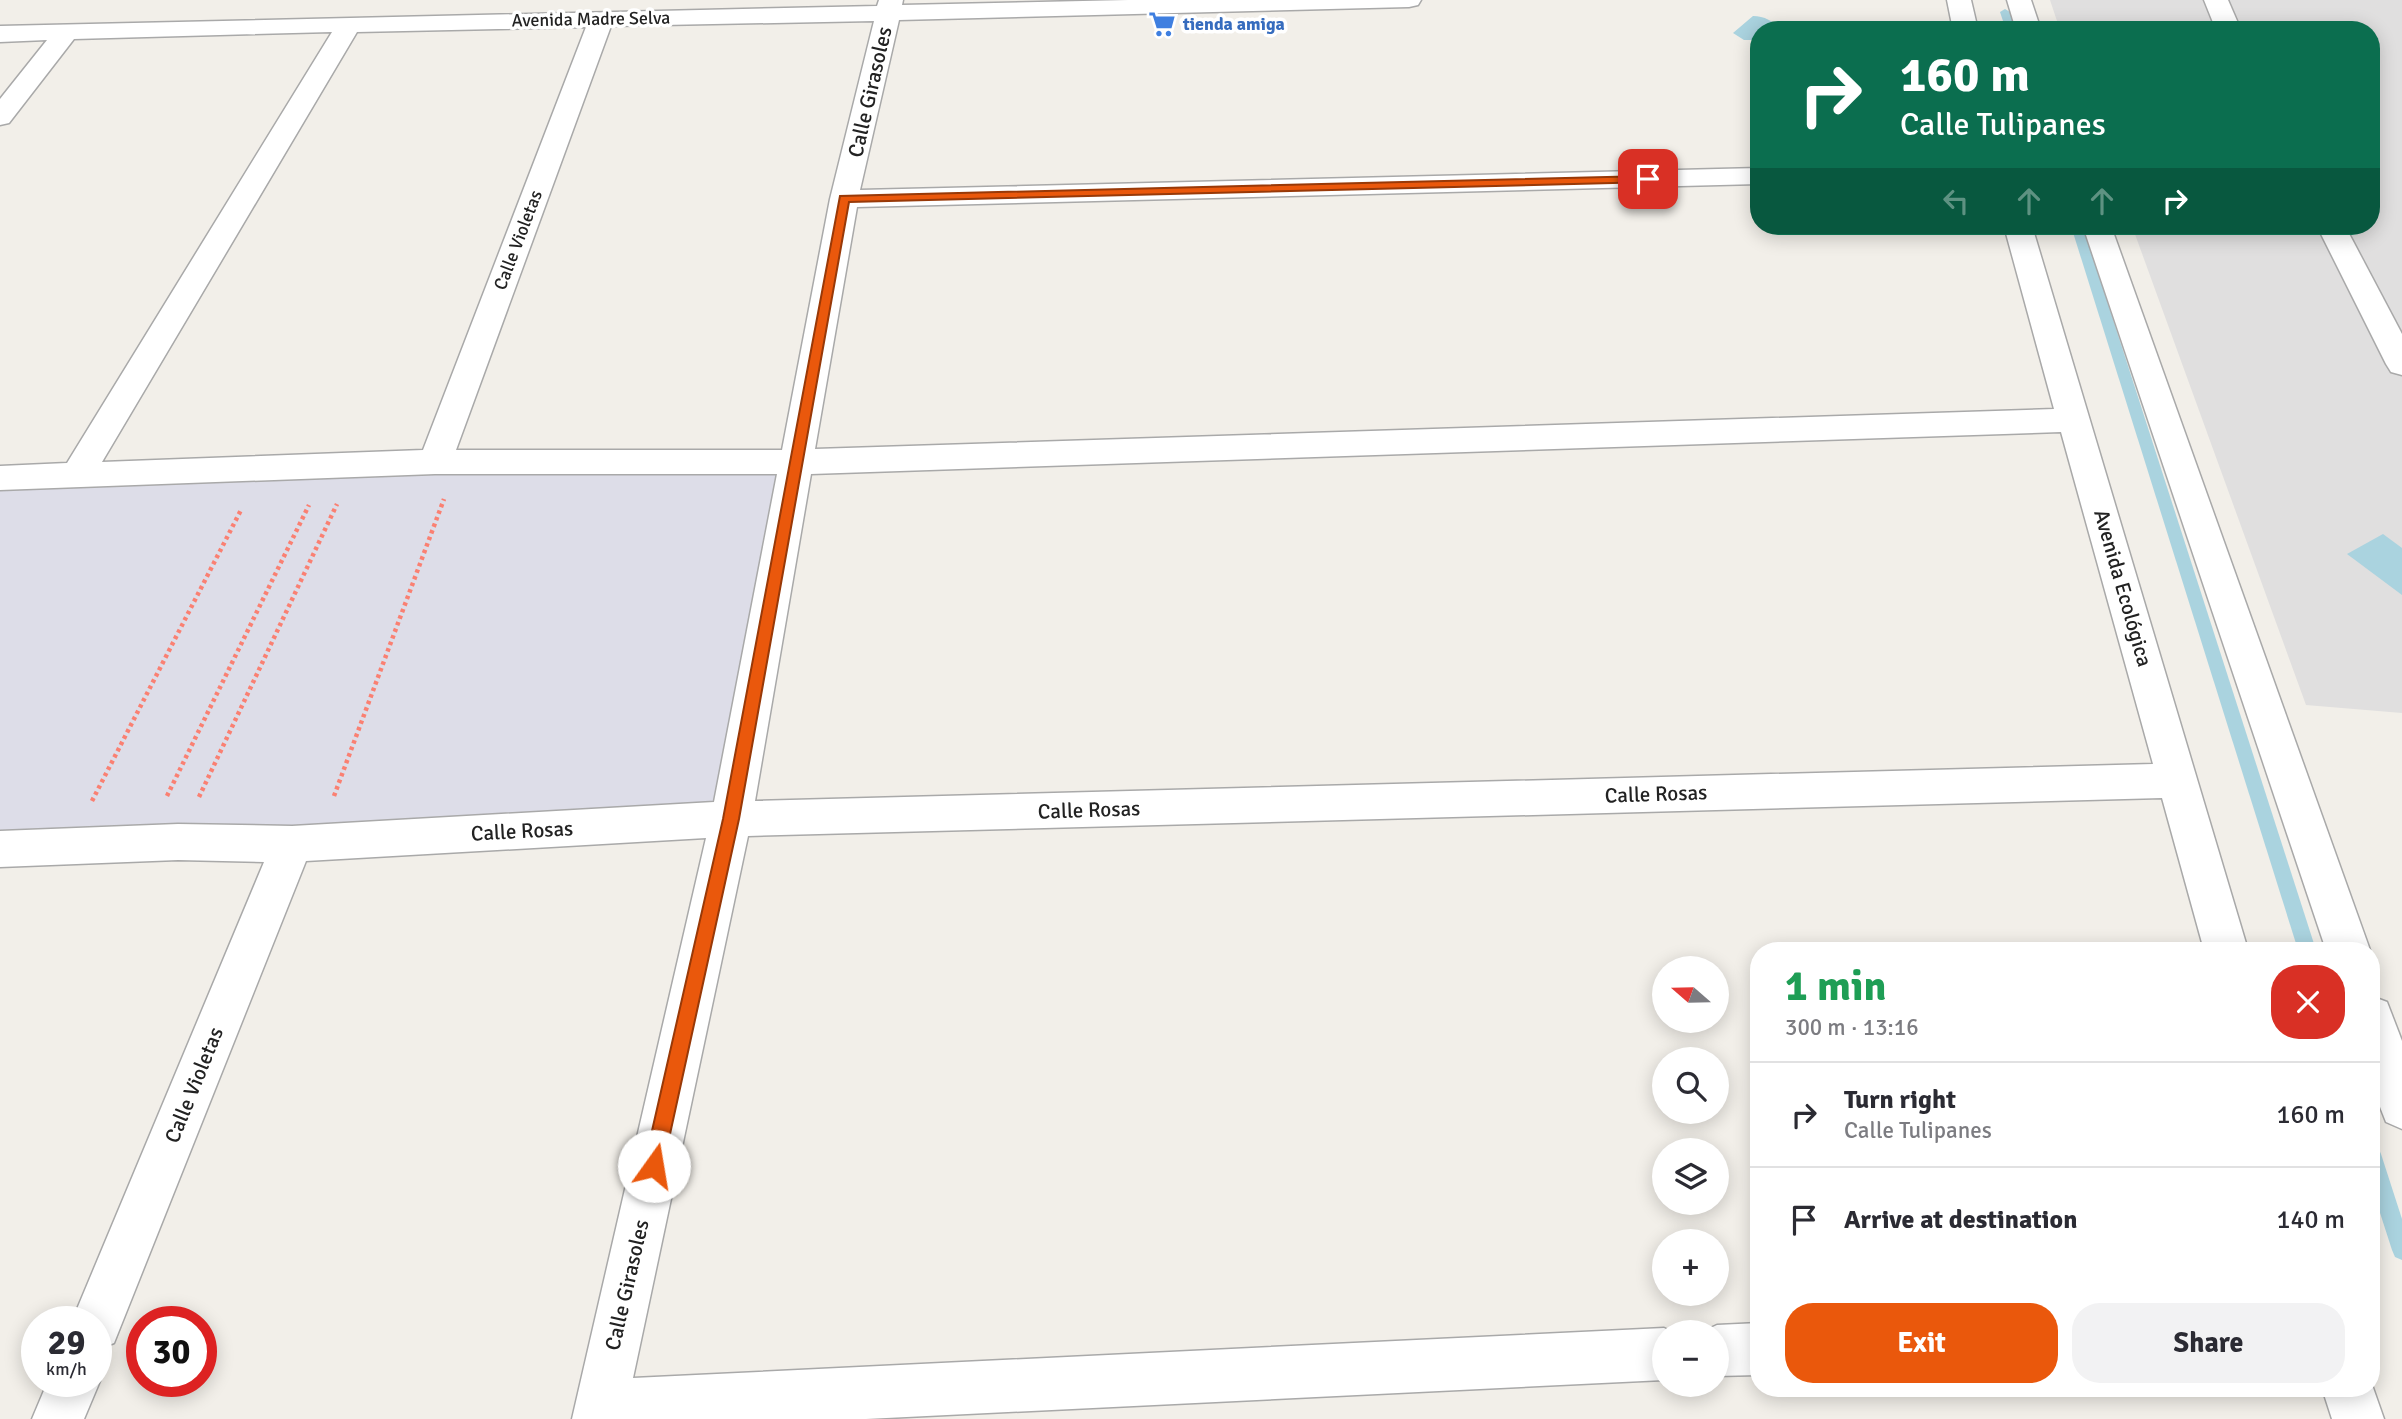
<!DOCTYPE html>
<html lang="en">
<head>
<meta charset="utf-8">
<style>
	:root { --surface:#fff; --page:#f2f2f3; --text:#2b2b33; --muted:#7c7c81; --line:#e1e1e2; --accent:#ea580c }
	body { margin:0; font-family:Signika,sans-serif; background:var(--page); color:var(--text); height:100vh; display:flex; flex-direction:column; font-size:26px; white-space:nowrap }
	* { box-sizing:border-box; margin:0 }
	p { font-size:23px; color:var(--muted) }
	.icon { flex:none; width:38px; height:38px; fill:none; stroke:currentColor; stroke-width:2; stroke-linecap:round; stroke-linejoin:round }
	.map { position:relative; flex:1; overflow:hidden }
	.sheet { position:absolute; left:1750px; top:942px; width:630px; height:455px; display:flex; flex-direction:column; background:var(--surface); border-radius:28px; box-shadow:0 4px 18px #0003 }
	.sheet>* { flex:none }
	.top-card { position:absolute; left:1750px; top:21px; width:630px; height:214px; border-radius:28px; box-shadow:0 4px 18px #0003; background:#0b6e4f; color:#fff; overflow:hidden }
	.needle { width:46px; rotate:290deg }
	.buttons { position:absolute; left:1652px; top:956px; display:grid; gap:14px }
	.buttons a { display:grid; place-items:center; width:77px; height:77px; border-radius:50%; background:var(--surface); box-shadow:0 4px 18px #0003; font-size:35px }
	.speed { position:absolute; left:21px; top:1306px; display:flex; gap:14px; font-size:35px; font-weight:700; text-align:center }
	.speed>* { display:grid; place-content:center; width:91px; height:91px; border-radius:50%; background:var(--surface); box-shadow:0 4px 18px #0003; line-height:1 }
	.speed small { font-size:18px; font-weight:400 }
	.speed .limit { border:10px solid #d22; background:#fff; color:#111 }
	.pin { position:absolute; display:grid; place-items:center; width:60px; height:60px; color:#fff; margin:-30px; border-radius:14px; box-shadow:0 4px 10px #0006 }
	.me { position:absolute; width:77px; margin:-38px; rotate:13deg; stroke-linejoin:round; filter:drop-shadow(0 0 5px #0008) }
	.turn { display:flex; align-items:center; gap:24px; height:147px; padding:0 35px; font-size:32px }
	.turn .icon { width:91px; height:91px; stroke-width:2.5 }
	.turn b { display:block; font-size:49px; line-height:60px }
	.lanes { display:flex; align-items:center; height:66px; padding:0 35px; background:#0003; justify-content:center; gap:35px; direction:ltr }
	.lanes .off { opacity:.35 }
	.round { display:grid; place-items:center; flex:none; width:74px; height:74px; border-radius:28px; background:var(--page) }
	.overview { display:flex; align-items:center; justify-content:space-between; height:119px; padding:0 35px }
	h1 { font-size:42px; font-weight:700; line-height:52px; color:#1e9e55 }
	.button { display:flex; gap:14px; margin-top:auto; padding:14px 35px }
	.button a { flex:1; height:80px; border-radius:28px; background:var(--accent); color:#fff; font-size:28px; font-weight:700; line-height:80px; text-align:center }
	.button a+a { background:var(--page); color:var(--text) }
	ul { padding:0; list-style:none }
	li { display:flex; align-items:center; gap:21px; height:105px; padding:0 35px; border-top:2px solid var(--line) }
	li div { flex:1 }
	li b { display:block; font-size:26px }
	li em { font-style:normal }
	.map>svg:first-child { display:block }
</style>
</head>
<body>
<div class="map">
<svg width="2402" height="1419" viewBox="0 0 2402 1419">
	<rect width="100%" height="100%" fill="#f2efe9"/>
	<polygon fill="#e0dfdf" points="2050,0 2402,0 2402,713 2306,705 2132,226 2371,226 2371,30 2060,30"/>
	<polygon fill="#dddde8" points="787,469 721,807 0,846 0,480"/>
	<g fill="#aad3df">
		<path d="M1753,16c11,0 21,5 27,14h-21v10h-15l-11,-7z"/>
		<polygon points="2383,534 2402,548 2402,595 2347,554"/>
	</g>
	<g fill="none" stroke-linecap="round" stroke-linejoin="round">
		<g fill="#aad3df" fill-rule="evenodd">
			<polygon points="2005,9 2010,12 2016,30 2006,30 2000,12"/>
			<polygon points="2071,226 2083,226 2316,950 2298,950"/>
			<polygon points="2371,1144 2378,1147 2381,1154 2402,1219 2402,1260 2395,1257 2392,1250 2371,1185"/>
		</g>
		<defs>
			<g id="minor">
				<path d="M879,0h24l-1,5 226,-5h293l-3,5 -9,2 -510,13 -39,170 899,-22v16l-902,23 -42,242 1239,-40 -50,-183h28l216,724h-44l-42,-152 -1414,38 -115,542 1031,-50 8,4h-8v48l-798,39h-294l134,-581 -400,23 -192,482 -18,7v-29h-24l192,-459 -86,-2 -178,7v-36l178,-7 114,2 422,-24 63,-328h-342l-435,16v-24l67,-3 265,-431 -258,7 -65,84 -9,2v-26l47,-59 -47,2v-16l877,-20zM874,21l-44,178 -48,251h-326l155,-424zM586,27l-163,423 -321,12 255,-430zM2061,432l92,332 -1398,37 56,-327z"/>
				<polygon points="1947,0 1971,0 1978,30 1953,30"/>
				<polygon points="2007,0 2031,0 2041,30 2016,30"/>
				<polygon points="2204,0 2228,0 2241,30 2216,30"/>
				<polygon points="2083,226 2111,226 2370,950 2326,950"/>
				<polygon points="2317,226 2345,226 2402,334 2402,375 2391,372 2386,364"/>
				<polygon points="2371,996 2387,1002 2402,1041 2402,1129 2386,1122 2371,1084"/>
				<polygon points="1759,1323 1759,1375 1717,1376 1717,1332 1702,1332 1717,1325"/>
				<polygon points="96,1372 100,1381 84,1419 32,1419 48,1381 96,1381"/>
				<polygon points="2371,1382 2384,1419 2332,1419 2322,1388 2371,1388"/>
			</g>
		</defs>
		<use href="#minor" stroke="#a9a9a9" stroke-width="3"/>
		<g stroke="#fa8072" stroke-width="4.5" stroke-dasharray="3.5 3.5" stroke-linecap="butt">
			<polyline points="167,796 309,505"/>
			<polyline points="334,796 444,499"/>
			<polyline points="199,797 337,504"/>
			<polyline points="92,801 241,510"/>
		</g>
		<use href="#minor" fill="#fff" fill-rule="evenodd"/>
	</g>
	<polygon fill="#ea580c" stroke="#983908" stroke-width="2" points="1648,176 1654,179 1652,182 849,202 739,819 663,1166 661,1173 654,1176 647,1173 644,1166 723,819 840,196"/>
	<defs>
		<symbol id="supermarket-bare" viewBox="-9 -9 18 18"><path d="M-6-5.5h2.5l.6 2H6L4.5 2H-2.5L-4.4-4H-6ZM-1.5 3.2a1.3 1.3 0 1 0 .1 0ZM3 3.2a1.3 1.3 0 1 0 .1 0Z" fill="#3f7fe0" stroke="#fff" stroke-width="2.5" paint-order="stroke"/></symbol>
	</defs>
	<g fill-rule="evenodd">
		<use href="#supermarket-bare" x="1143" y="5" width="38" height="38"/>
	</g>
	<g text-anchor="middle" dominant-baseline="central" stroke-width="7" stroke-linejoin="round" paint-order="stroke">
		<g font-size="18" fill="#222" stroke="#fff">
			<text transform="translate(591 19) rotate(-1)">Avenida Madre Selva</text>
			<text transform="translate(518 240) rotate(-69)">Calle Violetas</text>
		</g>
		<g font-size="18" font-weight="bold" fill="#366cbe" stroke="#fff" text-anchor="start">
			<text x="1183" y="24">tienda amiga</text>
		</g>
		<g font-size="21" fill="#222" stroke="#fff">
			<text transform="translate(870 92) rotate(-77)">Calle Girasoles</text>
			<text transform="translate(2123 588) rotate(74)">Avenida Ecológica</text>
			<text transform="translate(1656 794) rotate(-2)">Calle Rosas</text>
			<text transform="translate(1089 810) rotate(-2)">Calle Rosas</text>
			<text transform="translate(522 831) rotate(-3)">Calle Rosas</text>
			<text transform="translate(194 1085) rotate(-68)">Calle Violetas</text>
			<text transform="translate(627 1285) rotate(-77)">Calle Girasoles</text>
		</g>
	</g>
</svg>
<div class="buttons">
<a><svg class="needle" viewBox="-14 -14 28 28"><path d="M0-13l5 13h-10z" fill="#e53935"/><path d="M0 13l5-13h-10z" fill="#7c7c81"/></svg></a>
<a><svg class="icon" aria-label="search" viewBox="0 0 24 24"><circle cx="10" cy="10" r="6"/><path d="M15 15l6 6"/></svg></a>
<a><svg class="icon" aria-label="layers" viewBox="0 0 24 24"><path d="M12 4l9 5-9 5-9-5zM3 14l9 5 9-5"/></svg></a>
<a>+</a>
<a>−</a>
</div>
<div class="speed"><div>29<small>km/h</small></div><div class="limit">30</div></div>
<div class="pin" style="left:1648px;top:179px;background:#d93025"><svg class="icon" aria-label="arrive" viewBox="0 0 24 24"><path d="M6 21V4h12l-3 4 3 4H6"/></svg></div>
<svg class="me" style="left:654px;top:1166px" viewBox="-20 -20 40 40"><circle r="19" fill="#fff"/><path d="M0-13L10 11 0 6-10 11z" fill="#ea580c"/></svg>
<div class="top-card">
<div class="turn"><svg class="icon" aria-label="right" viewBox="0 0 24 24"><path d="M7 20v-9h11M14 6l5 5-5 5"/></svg><div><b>160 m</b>Calle Tulipanes</div></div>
<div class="lanes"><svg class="icon off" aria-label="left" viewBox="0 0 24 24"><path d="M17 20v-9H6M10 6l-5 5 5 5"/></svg><svg class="icon off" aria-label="ahead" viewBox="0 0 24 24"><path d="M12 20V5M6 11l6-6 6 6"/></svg><svg class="icon off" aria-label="ahead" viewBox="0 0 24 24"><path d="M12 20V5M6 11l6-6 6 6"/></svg><svg class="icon" aria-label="right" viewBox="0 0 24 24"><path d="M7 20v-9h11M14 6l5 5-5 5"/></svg></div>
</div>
<section class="sheet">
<div class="overview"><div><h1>1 min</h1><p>300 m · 13:16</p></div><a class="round" style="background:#d93025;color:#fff"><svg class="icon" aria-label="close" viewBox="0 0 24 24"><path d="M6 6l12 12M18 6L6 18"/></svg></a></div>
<ul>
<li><svg class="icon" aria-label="right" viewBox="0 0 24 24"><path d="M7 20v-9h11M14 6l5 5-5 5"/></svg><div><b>Turn right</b><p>Calle Tulipanes</p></div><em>160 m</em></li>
<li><svg class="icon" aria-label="arrive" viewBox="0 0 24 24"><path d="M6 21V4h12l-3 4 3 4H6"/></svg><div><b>Arrive at destination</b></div><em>140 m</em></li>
</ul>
<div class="button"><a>Exit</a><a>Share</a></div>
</section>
</div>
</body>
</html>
